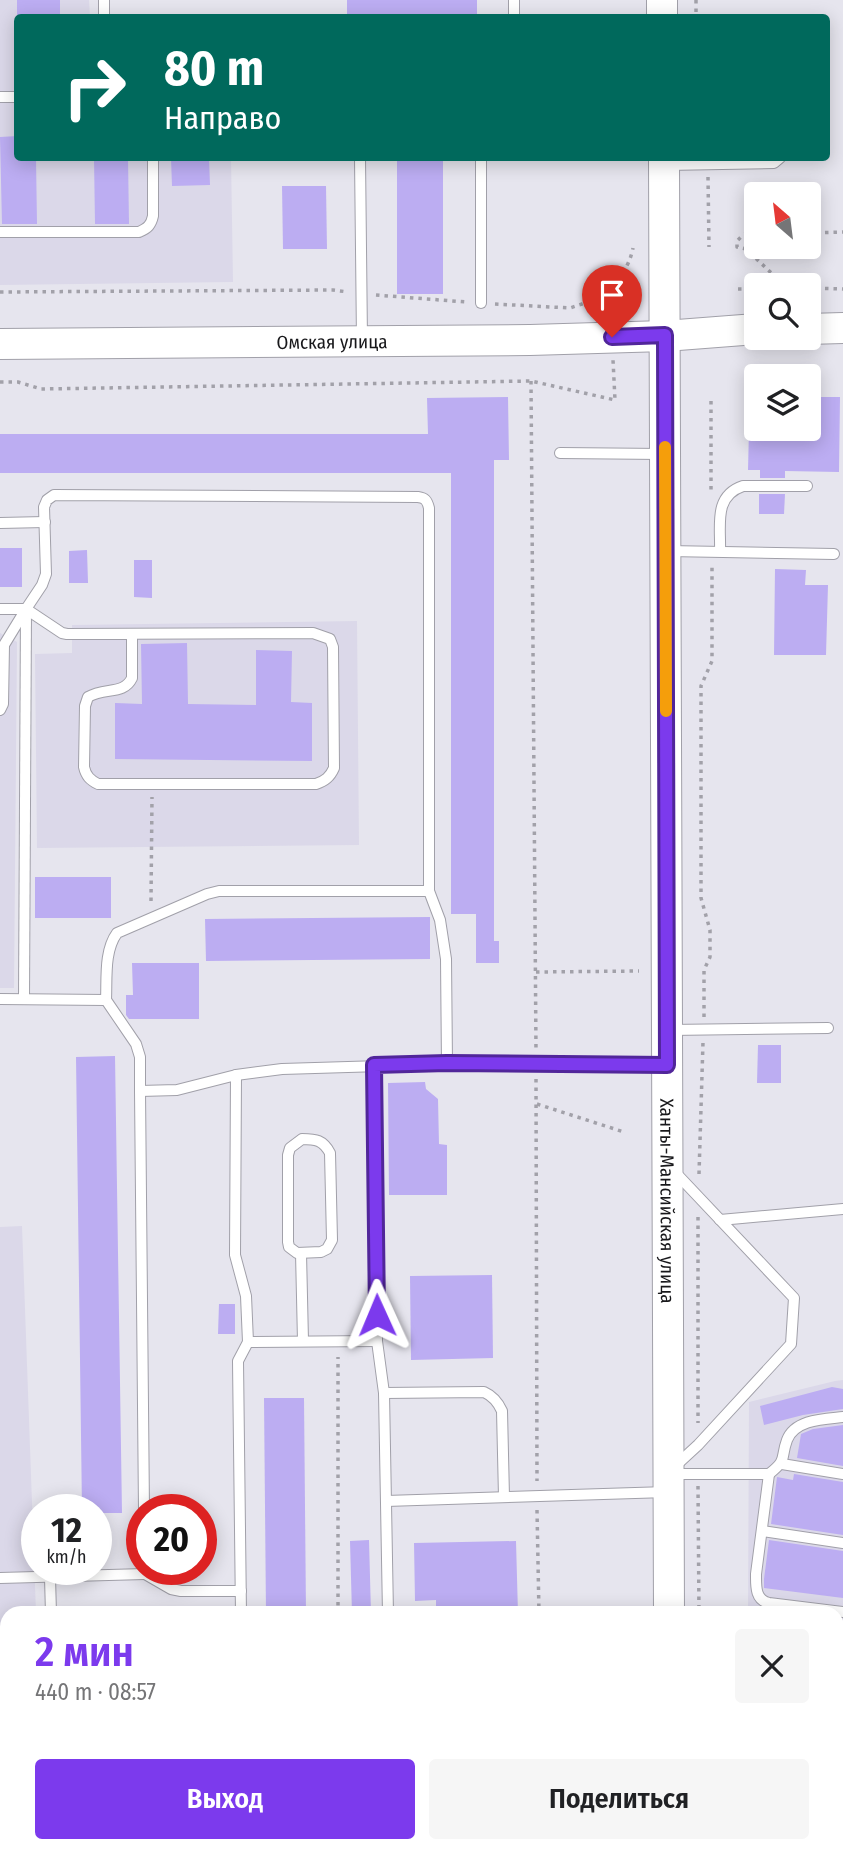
<!DOCTYPE html>
<html lang="ru">
<head>
<meta charset="utf-8">
<style>
	:root { --surface:#fff; --page:#f6f6f6; --text:#202124; --muted:#757577; --accent:#7c3aed }
	body { margin:0; font-family:"Fira Sans Condensed",sans-serif; background:var(--page); color:var(--text); height:100vh; display:flex; flex-direction:column; font-size:26px; white-space:nowrap }
	* { box-sizing:border-box; margin:0 }
	p { font-size:23px; color:var(--muted) }
	.icon { flex:none; width:38px; height:38px; fill:none; stroke:currentColor; stroke-width:2; stroke-linecap:round; stroke-linejoin:round }
	.map { position:relative; flex:1; overflow:hidden }
	.details { position:absolute; left:0px; top:1606px; width:844px; height:247px; display:flex; flex-direction:column; background:var(--surface); border-radius:21px 21px 0 0; box-shadow:0 4px 18px #0003 }
	.details>* { flex:none }
	.top-card { position:absolute; left:14px; top:14px; width:816px; height:147px; border-radius:7px; box-shadow:0 4px 18px #0003; background:#00695c; color:#fff; overflow:hidden }
	.needle { width:46px; rotate:332deg }
	.controls { position:absolute; left:744px; top:182px; display:grid; gap:14px }
	.controls a { display:grid; place-items:center; width:77px; height:77px; border-radius:7px; background:var(--surface); box-shadow:0 4px 18px #0003; font-size:35px }
	.speed { position:absolute; left:21px; top:1494px; display:flex; gap:14px; font-size:35px; font-weight:700; text-align:center }
	.speed>* { display:grid; place-content:center; width:91px; height:91px; border-radius:50%; background:var(--surface); box-shadow:0 4px 18px #0003; line-height:1 }
	.speed small { font-size:18px; font-weight:400 }
	.speed .limit { border:10px solid #d22; background:#fff; color:#111 }
	.pin { position:absolute; display:grid; place-items:center; width:60px; height:60px; color:#fff; margin:-72px -30px; border-radius:50% 50% 50% 0; rotate:-45deg; box-shadow:0 0 7px #0007 }
	.pin .icon { rotate:45deg }
	.me { position:absolute; width:77px; margin:-38px; rotate:359deg; stroke-linejoin:round; filter:drop-shadow(0 0 5px #0008) }
	.turn { display:flex; align-items:center; gap:24px; height:147px; padding:0 35px; font-size:32px }
	.turn .icon { width:91px; height:91px; stroke-width:2.5 }
	.turn b { display:block; font-size:49px; line-height:60px }
	.round { display:grid; place-items:center; flex:none; width:74px; height:74px; border-radius:7px; background:var(--page) }
	.overview { display:flex; align-items:center; justify-content:space-between; height:119px; padding:0 35px }
	h1 { font-size:42px; font-weight:600; line-height:52px; color:var(--accent) }
	.primary-button { display:flex; gap:14px; margin-top:auto; padding:14px 35px }
	.primary-button a { flex:1; height:80px; border-radius:7px; background:var(--accent); color:#fff; font-size:28px; font-weight:600; line-height:80px; text-align:center }
	.primary-button a+a { background:var(--page); color:var(--text) }
	.map>svg:first-child { display:block }
</style>
</head>
<body>
<div class="map">
<svg width="843" height="1853" viewBox="0 0 843 1853">
	<rect width="100%" height="100%" fill="#e6e5ee"/>
	<g fill="#dbd8e9">
		<polygon points="0,0 89,0 90,17 18,18 18,158 231,158 233,282 0,285"/>
		<polygon points="357,621 359,845 37,848 35,654 72,653 72,625"/>
		<polygon points="0,633 17,642 14,988 0,988"/>
		<polygon points="22,1226 36,1613 7,1614 7,1768 0,1772 0,1227"/>
		<polygon points="843,1380 843,1785 836,1785 836,1614 748,1614 749,1402 835,1381"/>
		<polygon points="7,1795 7,1846 228,1846 229,1853 0,1853 0,1799"/>
	</g>
	<g fill="#bcadf2">
		<rect x="17" y="0" width="43" height="18"/>
		<rect x="347" y="0" width="130" height="18"/>
		<polygon points="18,136 18,158 36,158 37,224 2,224 0,137"/>
		<polygon points="94,158 128,158 129,224 95,224"/>
		<polygon points="171,158 209,158 210,185 172,186"/>
		<rect x="397" y="158" width="46" height="136"/>
		<polygon points="282,186 326,186 327,249 283,249"/>
		<polygon points="508,397 509,460 494,460 494,941 499,941 499,963 476,963 476,914 451,914 451,473 0,473 0,434 428,434 427,398"/>
		<polygon points="808,397 840,397 839,472 785,471 785,478 760,478 760,470 748,470 749,429 808,429"/>
		<polygon points="759,494 785,494 784,514 759,514"/>
		<rect x="0" y="548" width="22" height="39"/>
		<polygon points="87,550 88,583 69,583 69,551"/>
		<polygon points="134,560 152,560 152,598 134,597"/>
		<polygon points="775,569 806,570 805,585 828,585 826,655 774,655"/>
		<polygon points="187,643 188,704 256,705 256,650 292,651 291,702 312,703 312,761 115,759 115,703 142,704 141,644"/>
		<rect x="35" y="877" width="76" height="41"/>
		<polygon points="430,917 430,959 206,961 205,919"/>
		<polygon points="132,963 199,963 199,1019 129,1019 126,1015 126,995 133,995"/>
		<polygon points="758,1045 781,1045 781,1083 757,1083"/>
		<polygon points="115,1056 122,1513 96,1513 96,1510 82,1510 76,1057"/>
		<polygon points="425,1082 426,1089 438,1099 439,1144 447,1145 447,1195 389,1195 388,1083"/>
		<polygon points="492,1275 493,1358 411,1360 410,1276"/>
		<polygon points="219,1304 235,1304 235,1334 218,1334"/>
		<polygon points="832,1387 843,1389 843,1409 803,1415 764,1425 760,1406"/>
		<polygon points="264,1398 304,1398 306,1614 266,1614"/>
		<polygon points="843,1425 843,1466 797,1458 801,1434 813,1429"/>
		<polygon points="794,1474 843,1482 843,1535 771,1524 777,1477 793,1480"/>
		<polygon points="369,1540 371,1614 352,1614 350,1541"/>
		<polygon points="769,1540 843,1551 843,1598 764,1588 764,1579"/>
		<polygon points="516,1541 518,1614 436,1614 436,1600 415,1601 414,1543"/>
	</g>
	<g fill="none" stroke-linecap="round" stroke-linejoin="round">
		<defs>
			<g id="lane">
				<polyline points="104,0 104,18"/>
				<polyline points="514,0 514,18"/>
				<polyline points="0,97 18,97"/>
				<polyline points="360,158 362,340"/>
				<polyline points="666,165 774,163 780,158"/>
				<path d="M0,232h139c9,-4 12,-7 14,-16v-58"/>
				<polyline points="481,303 481,158"/>
				<polyline points="560,453 662,454"/>
				<polyline points="0,523 45,522"/>
				<polyline points="668,551 834,554"/>
				<path d="M720,551c1,-25 -7,-55 23,-65h64"/>
				<path d="M0,609h26l16,-24 4,-11 -2,-67 3,-7 7,-5 364,2c7,1 9,3 11,11v383l11,29 6,39 1,105"/>
				<path d="M26,609l36,24 5,1 246,-1 17,6 3,8 1,121c-4,9 -9,13 -18,16h-218c-8,-4 -12,-8 -14,-17l1,-61 3,-9c17,-10 36,-2 44,-19v-44"/>
				<polyline points="0,710 3,704 4,645 26,609"/>
				<polyline points="0,999 106,1000 136,1044 140,1057 140,1091 177,1090 236,1075 282,1069 447,1064 664,1065"/>
				<polyline points="24,999 26,609"/>
				<path d="M106,1000c1,-22 -2,-49 11,-67l90,-39 12,-3h210"/>
				<polyline points="669,1030 828,1028"/>
				<polyline points="375,1065 377,1341 384,1393 388,1614"/>
				<polyline points="236,1075 235,1255 246,1296 248,1342 238,1361 241,1614"/>
				<polyline points="140,1091 144,1510"/>
				<path d="M302,1139c14,0 21,1 28,14l2,87 -5,9 -6,3 -24,1 -8,-6 -1,-5v-87l2,-7z"/>
				<polyline points="720,1220 843,1209"/>
				<polyline points="301,1253 303,1341"/>
				<polyline points="248,1342 377,1341"/>
				<path d="M384,1393l100,-1c9,4 14,10 18,19l2,86"/>
				<polyline points="782,1464 843,1474"/>
				<polyline points="673,1468 698,1445 791,1344 794,1298 673,1170"/>
				<path d="M670,1474h99c19,-15 11,-15 18,-34 8,-21 38,-21 56,-23"/>
				<path d="M769,1474l-13,100c0,12 -1,26 13,29l74,9"/>
				<polyline points="386,1501 667,1492"/>
				<polyline points="762,1531 843,1543"/>
				<polyline points="145,1570 145,1574 171,1589 181,1591 241,1591"/>
				<polyline points="50,1577 51,1614"/>
				<polyline points="0,1578 145,1574"/>
				<polyline points="836,1678 843,1679"/>
				<polyline points="836,1742 843,1742"/>
				<polyline points="0,1784 7,1779"/>
				<polyline points="0,1842 7,1835"/>
				<polyline points="217,1846 217,1853"/>
				<polyline points="241,1846 241,1853"/>
				<polyline points="431,1846 431,1853"/>
			</g>
			<g id="secondary">
				<polyline points="662,0 662,18"/>
				<path id="s1" d="M664,158l5,1456"/>
				<polyline points="808,329 843,328"/>
				<path id="s2" d="M0,344l530,-4 135,-4 91,-7"/>
				<polyline points="670,1846 670,1853"/>
			</g>
		</defs>
		<use href="#lane" stroke="#a1a0a9" stroke-width="12"/>
		<use href="#secondary" stroke="#a1a0a9" stroke-width="32"/>
		<g stroke="#a2a1a9" stroke-width="3.5" stroke-dasharray="3.5 5" stroke-linecap="butt">
			<polyline points="696,0 696,18"/>
			<polyline points="708,177 709,247"/>
			<polyline points="756,233 744,234 737,241 737,247 746,249 784,285"/>
			<polyline points="808,233 843,232"/>
			<polyline points="808,288 843,289"/>
			<polyline points="738,289 756,289"/>
			<polyline points="0,292 333,290 348,292"/>
			<polyline points="376,295 466,302"/>
			<polyline points="495,304 570,308 588,302 604,293"/>
			<path d="M612,314l-1,-12 -7,-9c15,-14 25,-25 29,-45"/>
			<polyline points="531,381 536,1051"/>
			<polyline points="0,382 18,382 41,389 531,381 615,400 613,360"/>
			<polyline points="711,401 711,493"/>
			<polyline points="151,901 152,797"/>
			<polyline points="536,972 639,971"/>
			<polyline points="704,1017 704,970 710,957 710,930 701,898 701,686 712,661 712,567"/>
			<polyline points="536,1079 537,1481"/>
			<polyline points="537,1104 624,1132"/>
			<polyline points="699,1174 703,1042"/>
			<polyline points="698,1217 698,1423"/>
			<polyline points="698,1486 699,1614"/>
			<polyline points="537,1510 539,1614"/>
			<polyline points="338,1614 338,1357"/>
			<polyline points="340,1846 340,1853"/>
			<polyline points="700,1846 700,1853"/>
			<polyline points="528,1853 528,1846"/>
		</g>
		<use href="#lane" stroke="#fff" stroke-width="10"/>
		<use href="#secondary" stroke="#fff" stroke-width="30"/>
	</g>
	<g fill="none" stroke-linecap="round" stroke-linejoin="round">
		<defs>
			<polyline id="route" points="377,1315 374,1065 447,1063 667,1065 665,335 612,337"/>
		</defs>
		<use href="#route" stroke="#51269a" stroke-width="18"/>
		<use href="#route" stroke="#7c3aed" stroke-width="12"/>
		<polyline stroke="#f59e0b" stroke-width="12" points="665,447 666,711"/>
	</g>
	<g text-anchor="middle" dominant-baseline="central" stroke-width="7" stroke-linejoin="round" paint-order="stroke">
		<g font-size="19" fill="#18181b" stroke="#fff">
			<text stroke="none"><textPath href="#s2" startOffset="332">Омская улица</textPath></text>
			<text stroke="none"><textPath href="#s1" startOffset="1043">Ханты-Мансийская улица</textPath></text>
		</g>
	</g>
</svg>
<div class="controls">
<a><svg class="needle" viewBox="-14 -14 28 28"><path d="M0-13l5 13h-10z" fill="#e53935"/><path d="M0 13l5-13h-10z" fill="#757577"/></svg></a>
<a><svg class="icon" aria-label="search" viewBox="0 0 24 24"><circle cx="10" cy="10" r="6"/><path d="M15 15l6 6"/></svg></a>
<a><svg class="icon" aria-label="layers" viewBox="0 0 24 24"><path d="M12 4l9 5-9 5-9-5zM3 14l9 5 9-5"/></svg></a>
</div>
<div class="speed"><div>12<small>km/h</small></div><div class="limit">20</div></div>
<div class="pin" style="left:612px;top:337px;background:#d93025"><svg class="icon" aria-label="arrive" viewBox="0 0 24 24"><path d="M6 21V4h12l-3 4 3 4H6"/></svg></div>
<svg class="me" style="left:377px;top:1315px" viewBox="-20 -20 40 40"><path d="M0-17L14 15 0 8-14 15z" fill="#7c3aed" stroke="#fff" stroke-width="4"/></svg>
<div class="top-card">
<div class="turn"><svg class="icon" aria-label="right" viewBox="0 0 24 24"><path d="M7 20v-9h11M14 6l5 5-5 5"/></svg><div><b>80 m</b>Направо</div></div>
</div>
<section class="details">
<div class="overview"><div><h1>2 мин</h1><p>440 m · 08:57</p></div><a class="round"><svg class="icon" aria-label="close" viewBox="0 0 24 24"><path d="M6 6l12 12M18 6L6 18"/></svg></a></div>
<div class="primary-button"><a>Выход</a><a>Поделиться</a></div>
</section>
</div>
</body>
</html>
